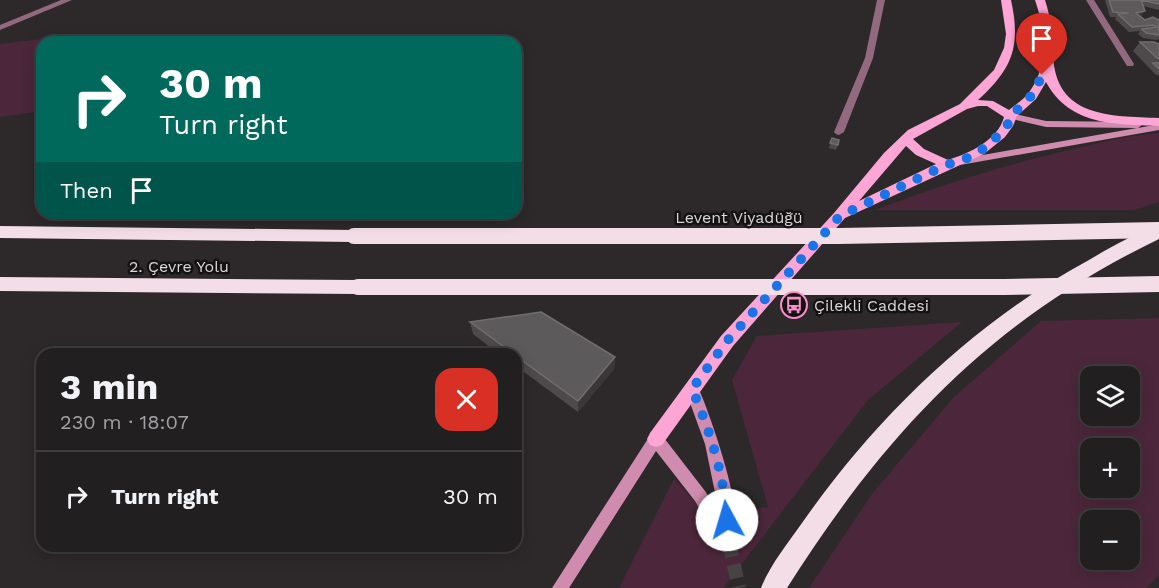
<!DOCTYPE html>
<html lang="en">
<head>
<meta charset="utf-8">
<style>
	:root { --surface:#221f20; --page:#2a2729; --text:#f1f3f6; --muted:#a2a2a5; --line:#3f3d3e }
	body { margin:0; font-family:"Work Sans",sans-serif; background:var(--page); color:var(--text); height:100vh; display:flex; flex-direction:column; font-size:22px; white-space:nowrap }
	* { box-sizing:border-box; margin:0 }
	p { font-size:20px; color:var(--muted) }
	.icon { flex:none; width:33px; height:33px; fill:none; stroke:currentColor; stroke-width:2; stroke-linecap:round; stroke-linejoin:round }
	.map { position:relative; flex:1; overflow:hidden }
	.panel { position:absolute; left:36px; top:348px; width:486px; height:204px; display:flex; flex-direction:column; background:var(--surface); border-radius:18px; box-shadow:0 3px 15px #0003,0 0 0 2px var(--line) }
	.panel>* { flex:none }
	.top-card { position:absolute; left:36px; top:36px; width:486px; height:183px; border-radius:18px; box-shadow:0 3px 15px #0003,0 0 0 2px var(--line); background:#00695c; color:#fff; overflow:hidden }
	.tools { position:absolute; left:1080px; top:366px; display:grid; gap:12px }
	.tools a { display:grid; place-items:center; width:60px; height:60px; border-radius:12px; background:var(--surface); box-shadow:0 3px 15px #0003,0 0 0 2px var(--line); font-size:30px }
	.pin { position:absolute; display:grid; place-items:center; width:51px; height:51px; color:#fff; margin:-62px -26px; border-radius:50% 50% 50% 0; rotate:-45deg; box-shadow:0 0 6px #0007 }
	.pin .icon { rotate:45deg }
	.me { position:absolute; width:66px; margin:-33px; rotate:354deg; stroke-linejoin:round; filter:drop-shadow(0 0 4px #0008) }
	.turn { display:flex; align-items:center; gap:21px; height:126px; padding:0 24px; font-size:27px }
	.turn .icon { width:78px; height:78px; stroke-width:2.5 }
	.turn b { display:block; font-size:42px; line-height:51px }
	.then { display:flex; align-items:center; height:57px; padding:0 24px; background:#0003; gap:12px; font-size:22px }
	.round { display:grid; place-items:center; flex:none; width:63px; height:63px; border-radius:18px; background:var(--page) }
	.overview { display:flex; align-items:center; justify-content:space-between; height:102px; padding:0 24px }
	h1 { font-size:36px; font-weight:700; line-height:45px }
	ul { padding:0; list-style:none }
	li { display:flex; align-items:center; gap:18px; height:90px; padding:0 24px; border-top:2px solid var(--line) }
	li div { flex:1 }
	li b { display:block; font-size:22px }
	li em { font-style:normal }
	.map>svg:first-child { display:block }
</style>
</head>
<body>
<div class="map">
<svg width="1159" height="588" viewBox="0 0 1159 588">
	<rect width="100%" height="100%" fill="#2d292b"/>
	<g fill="#4c273b" fill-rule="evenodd">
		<polygon points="76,35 73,42 42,42 41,111 0,117 0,44"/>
		<path d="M1159,133v69l-25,8h-259c68,-26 136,-47 207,-63 26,-6 51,-12 77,-14z"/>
		<path d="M1159,318v257l-13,13h-337l63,-94 82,-97 87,-76zM1090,376h40v40h-40zM1090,448h40v40h-40zM1090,520h40v40h-40z"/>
		<polygon points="962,322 868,400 723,588 619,588 674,479 707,515 768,507 732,380 757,336"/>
	</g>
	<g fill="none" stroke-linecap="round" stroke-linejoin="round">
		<polyline stroke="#474345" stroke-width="14" stroke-dasharray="14 8" stroke-linecap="butt" points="729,543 739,588"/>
		<g fill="#93697f" fill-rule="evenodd">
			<polygon points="61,0 72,0 0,30 0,25"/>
			<polygon points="877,0 885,0 873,58 844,132 839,135 836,134 834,132 865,58"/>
			<polygon points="1086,0 1094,0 1134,64 1133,66 1127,66"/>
		</g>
		<g fill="#cf8caf" fill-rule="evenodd">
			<polygon points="1011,113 1046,121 1137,122 1142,125 1138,128 1159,124 1159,130 960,165 956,164 955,162 960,159 1137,128 1046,127 1008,118 1006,116"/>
			<path d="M692,383l5,2c14,30 50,135 38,164l-6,2 -6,-2 -28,-48 -39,-50 -87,137h-17l99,-154 5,-2 5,2 44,57 14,21 -14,-68 -20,-55 2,-4z"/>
		</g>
		<path fill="#fda6d5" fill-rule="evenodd" d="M1001,0h10c10,46 2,68 -33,100l15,1 16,9c7,-6 16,-11 21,-19 19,-27 15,-62 5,-91h10c6,19 8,35 8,54 2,64 57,62 106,64v8c-44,-2 -89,0 -113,-44l-10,17 -19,17 -4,10 -8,11 -21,17 -139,64 -112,128 -71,99 -6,2 -6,-2 -3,-6 3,-6 71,-97 113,-123 50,-60 24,-23 52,-26 34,-34 10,-22 2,-14zM978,106h9l17,11c-6,23 -34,36 -56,43l-24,-11 -11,-10 54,-30zM906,146l10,9 20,9 -77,37z"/>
		<g fill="#f3dee8" fill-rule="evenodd">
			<polygon points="0,226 354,230 360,232 362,236 360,240 354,242 0,238"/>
			<path d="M1159,226v13c-168,81 -273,193 -372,349h-26c9,-23 27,-45 41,-65 75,-107 172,-201 287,-263 22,-13 46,-27 70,-34z"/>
			<polygon points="0,277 358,280 364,282 367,287 364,292 358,294 0,291"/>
		</g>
		<g stroke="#f3dee8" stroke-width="16">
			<polyline points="354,236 839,236 1159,230"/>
			<polyline points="358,287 1004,287 1159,284"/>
		</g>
	</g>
	<g fill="#4e4a4c">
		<polygon points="1105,0 1159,0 1159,10 1143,6 1142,16 1141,16 1145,20 1159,20 1159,39 1156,40 1143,38 1138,34 1140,31 1129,32 1115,19 1116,17 1110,17"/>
		<polygon points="1140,42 1159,44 1159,75 1156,75 1133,51"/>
		<polygon points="832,138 838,145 836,150 829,148"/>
		<polygon points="470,322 615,357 614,369 578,412 516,366 516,354 499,354 473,334"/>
	</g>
	<g fill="#3b3739">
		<polygon points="1145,11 1142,16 1132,18 1136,13"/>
		<polygon points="615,357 614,369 578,412 578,401"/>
	</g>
	<g fill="#5d5a5b" stroke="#716d6f" stroke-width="1.5">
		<polygon points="1109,0 1159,0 1159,4 1141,0 1145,11 1136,13 1145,20 1153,17 1159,20 1159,35 1146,33 1142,29 1157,27 1153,25 1132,27 1118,14 1129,13 1113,12"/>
		<polygon points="1140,42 1154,42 1159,44 1159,59 1157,58"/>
		<polygon points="1153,63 1159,63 1159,69"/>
		<polygon points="832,138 839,140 838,145 830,143"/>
		<polygon points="541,312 615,357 578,401 516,356 516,354 514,354 470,322"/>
	</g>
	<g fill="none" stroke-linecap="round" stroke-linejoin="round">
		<path stroke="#1a73e8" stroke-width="10" stroke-dasharray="0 18" d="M727,520c-3,-46 -17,-89 -35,-131l35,-48 113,-125 108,-52 12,-2 28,-16 19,-20 4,-10 23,-23 8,-18"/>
	</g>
	<defs>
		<symbol id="bus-ring" viewBox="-11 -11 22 22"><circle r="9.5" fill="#141213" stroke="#f98fca" stroke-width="1.5"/><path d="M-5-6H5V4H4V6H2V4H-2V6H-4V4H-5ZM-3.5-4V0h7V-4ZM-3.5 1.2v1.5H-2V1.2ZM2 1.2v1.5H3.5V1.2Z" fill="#f98fca"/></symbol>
	</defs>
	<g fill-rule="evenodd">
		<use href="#bus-ring" x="779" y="290" width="30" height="30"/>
	</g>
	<g text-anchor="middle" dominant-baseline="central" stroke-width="5" stroke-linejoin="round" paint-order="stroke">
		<g font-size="16" fill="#d9d6d7" stroke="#141213">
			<text x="739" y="217">Levent Viyadüğü</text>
			<text x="179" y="266">2. Çevre Yolu</text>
		</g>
		<g font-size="16" fill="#d9d6d7" stroke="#141213" text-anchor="start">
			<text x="814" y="305">Çilekli Caddesi</text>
		</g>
	</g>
</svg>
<div class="tools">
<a><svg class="icon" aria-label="layers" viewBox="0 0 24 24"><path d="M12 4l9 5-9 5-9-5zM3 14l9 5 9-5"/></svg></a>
<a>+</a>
<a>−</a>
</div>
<div class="pin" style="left:1042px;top:75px;background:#d93025"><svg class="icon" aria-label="arrive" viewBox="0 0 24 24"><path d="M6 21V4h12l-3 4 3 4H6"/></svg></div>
<svg class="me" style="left:727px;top:520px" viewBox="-20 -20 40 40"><circle r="19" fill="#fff"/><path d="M0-13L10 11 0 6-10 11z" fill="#1a73e8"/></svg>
<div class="top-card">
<div class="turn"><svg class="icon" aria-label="right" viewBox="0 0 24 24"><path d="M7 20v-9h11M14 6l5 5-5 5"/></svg><div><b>30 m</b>Turn right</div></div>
<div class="then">Then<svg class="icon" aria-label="arrive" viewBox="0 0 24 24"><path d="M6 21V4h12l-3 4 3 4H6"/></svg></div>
</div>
<section class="panel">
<div class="overview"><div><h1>3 min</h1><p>230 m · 18:07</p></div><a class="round" style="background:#d93025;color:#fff"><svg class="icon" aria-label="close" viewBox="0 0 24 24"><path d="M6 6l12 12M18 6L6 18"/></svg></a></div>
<ul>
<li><svg class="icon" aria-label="right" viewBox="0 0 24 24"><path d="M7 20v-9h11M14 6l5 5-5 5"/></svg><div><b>Turn right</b></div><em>30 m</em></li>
</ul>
</section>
</div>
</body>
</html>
